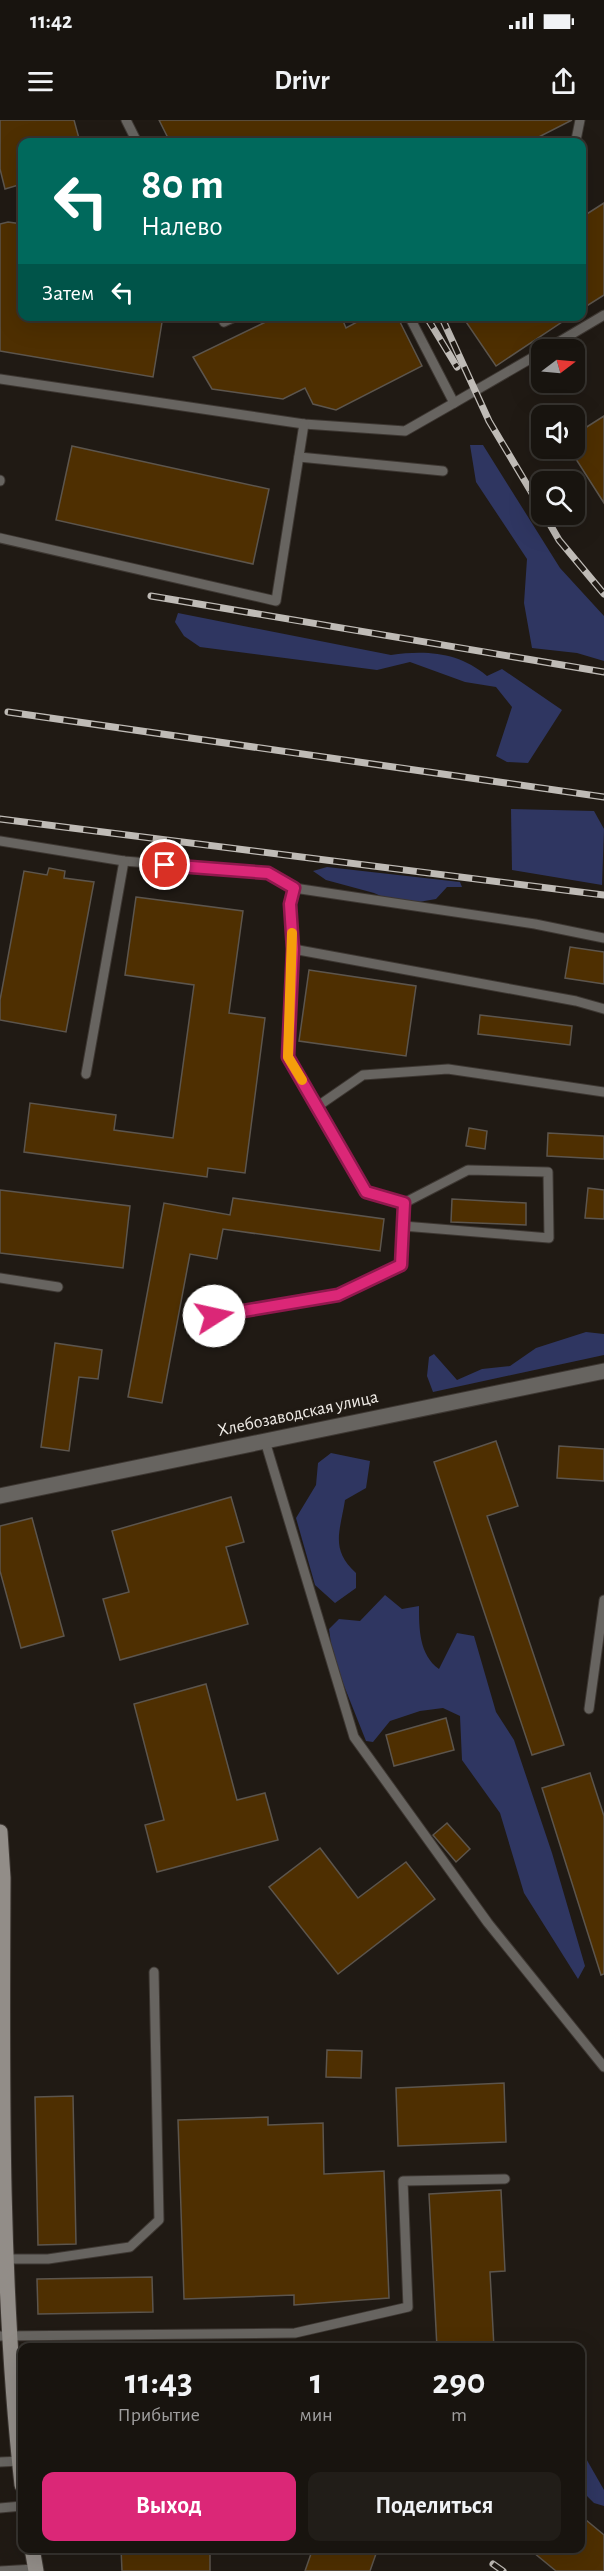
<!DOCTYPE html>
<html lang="ru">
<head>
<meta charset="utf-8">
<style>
	:root { --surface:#18140f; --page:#211d18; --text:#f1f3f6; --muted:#9f9e9e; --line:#36332f; --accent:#db2777 }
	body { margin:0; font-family:"Alegreya Sans",sans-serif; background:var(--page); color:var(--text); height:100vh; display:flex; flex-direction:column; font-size:22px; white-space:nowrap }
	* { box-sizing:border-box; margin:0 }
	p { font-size:20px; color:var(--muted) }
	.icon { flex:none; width:33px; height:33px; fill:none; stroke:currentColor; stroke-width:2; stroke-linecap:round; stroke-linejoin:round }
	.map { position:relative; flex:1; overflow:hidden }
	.side { position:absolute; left:18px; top:2223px; width:567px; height:210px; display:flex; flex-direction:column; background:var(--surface); border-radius:12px; box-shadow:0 6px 24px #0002,0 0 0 2px var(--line) }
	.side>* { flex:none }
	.hud { position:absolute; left:18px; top:18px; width:568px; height:183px; border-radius:12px; box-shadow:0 6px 24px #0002,0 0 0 2px var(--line); background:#00695c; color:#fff; overflow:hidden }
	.needle { width:39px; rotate:74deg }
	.controls { position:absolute; left:531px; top:219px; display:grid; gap:12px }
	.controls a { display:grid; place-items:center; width:54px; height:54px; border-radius:12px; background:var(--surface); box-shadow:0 6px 24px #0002,0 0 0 2px var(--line); font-size:30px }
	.pin { position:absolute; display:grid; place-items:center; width:51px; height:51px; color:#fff; margin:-26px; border:3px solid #fff; border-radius:50%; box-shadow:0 2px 6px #0007 }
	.me { position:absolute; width:66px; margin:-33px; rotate:80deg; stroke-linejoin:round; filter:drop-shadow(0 0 4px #0008) }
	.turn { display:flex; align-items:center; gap:21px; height:126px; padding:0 24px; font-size:27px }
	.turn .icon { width:78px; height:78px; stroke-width:2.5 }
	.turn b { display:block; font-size:42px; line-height:51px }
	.then { display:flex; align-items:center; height:57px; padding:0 24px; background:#0003; gap:12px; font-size:22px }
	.eta { display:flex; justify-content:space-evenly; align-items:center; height:102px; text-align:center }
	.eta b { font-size:36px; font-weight:700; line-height:42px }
	.primary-button { display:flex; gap:12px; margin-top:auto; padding:12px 24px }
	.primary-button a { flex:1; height:69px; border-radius:12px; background:var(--accent); color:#fff; font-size:24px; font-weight:700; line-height:69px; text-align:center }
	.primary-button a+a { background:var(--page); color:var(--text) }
	.status { display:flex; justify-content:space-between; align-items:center; height:42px; padding:0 30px; background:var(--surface); direction:ltr }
	.status svg { height:16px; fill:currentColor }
	header { display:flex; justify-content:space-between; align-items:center; height:78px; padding:0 24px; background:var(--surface); font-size:27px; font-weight:700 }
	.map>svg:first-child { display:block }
</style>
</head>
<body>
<div class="status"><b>11:42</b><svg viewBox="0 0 49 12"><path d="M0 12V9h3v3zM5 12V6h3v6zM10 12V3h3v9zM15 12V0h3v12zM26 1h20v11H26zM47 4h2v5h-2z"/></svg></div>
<header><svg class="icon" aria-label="menu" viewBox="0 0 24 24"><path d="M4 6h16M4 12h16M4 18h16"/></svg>Drivr<svg class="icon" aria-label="share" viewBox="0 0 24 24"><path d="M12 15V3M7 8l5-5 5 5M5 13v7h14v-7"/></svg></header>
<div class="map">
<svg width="604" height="2451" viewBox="0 0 604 2451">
	<rect width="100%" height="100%" fill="#201a14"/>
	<g fill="#2f3661">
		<polygon points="470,325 483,325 560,448 604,496 604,541 577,533 532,528 524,483 527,439 476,362"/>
		<path d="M178,493l213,42c35,-5 68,-3 96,21l15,-7 60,41 -34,53 -21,-1 -11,-6 16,-49 -16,-20 -31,-5 -55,-20 -33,8 -177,-23 -16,-11 -9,-14z"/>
		<polygon points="511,689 594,691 604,709 602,765 512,750"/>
		<polygon points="327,747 460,762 462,767 447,767 436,779 401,785 374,773 326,760 313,751"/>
		<polygon points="586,1212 604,1214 604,1235 433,1272 427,1256 429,1237 434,1234 457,1260 482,1249 510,1246 536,1228"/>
		<path d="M331,1333l39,8 -4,27 -21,12c-5,32 -15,49 11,73v15l-21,15 -20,-18 -19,-67 20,-33 2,-22z"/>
		<path d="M385,1475l17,14 17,-3c0,22 0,49 20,63l18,-36 17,3 22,76 18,28 38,113 33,113 -7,13 -54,-86 -24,-80 -38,-53 -2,-44 -17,-8 -23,3 -30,10 -17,21 -7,-1 -33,-83 -4,-29 10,-10 21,2z"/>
		<polygon points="580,2328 604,2370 604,2386 594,2383 581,2370"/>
	</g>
	<g fill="#4e2f01" stroke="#5c554d" stroke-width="1.5">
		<polygon points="0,0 74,0 80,22 22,22 22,64 5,69 0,49"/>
		<polygon points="159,0 572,0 529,22 170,22"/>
		<polygon points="604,83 604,175 582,189 582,97"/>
		<polygon points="8,102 22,104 22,196 163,196 153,257 0,231 0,104"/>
		<polygon points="278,196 341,196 346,208 368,196 397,196 422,246 336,290 313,284 305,268 283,279 212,269 193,237"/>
		<polygon points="462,196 571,196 496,246"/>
		<polygon points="604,296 604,383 574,336 574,315"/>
		<polygon points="72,326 269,369 253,444 56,400"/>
		<polygon points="49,748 65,751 64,758 94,762 66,912 0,900 0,880 24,751 47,755"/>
		<polygon points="136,777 243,791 229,893 265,898 245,1053 208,1048 207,1057 24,1032 30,983 116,995 114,1010 173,1018 194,865 125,855"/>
		<polygon points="570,827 604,832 604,864 565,858"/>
		<polygon points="309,850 416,866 406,936 299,921"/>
		<polygon points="480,895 572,906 570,925 478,914"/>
		<polygon points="469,1008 487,1011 485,1029 466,1026"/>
		<polygon points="548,1013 604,1016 604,1039 547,1036"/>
		<polygon points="588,1068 604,1070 604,1099 585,1098"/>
		<polygon points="0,1070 130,1086 123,1148 0,1133"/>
		<polygon points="233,1078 384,1099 380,1131 223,1109 217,1139 190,1134 162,1283 128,1277 164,1083 230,1095"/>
		<polygon points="452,1079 526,1083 526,1105 451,1102"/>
		<polygon points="55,1223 102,1230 98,1259 79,1257 69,1331 41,1327"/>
		<polygon points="496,1321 518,1386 487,1396 564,1625 532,1635 434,1342"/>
		<polygon points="559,1326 604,1329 604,1361 557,1358"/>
		<polygon points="231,1377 244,1422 226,1427 248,1504 120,1540 103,1479 129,1472 112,1411"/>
		<polygon points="32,1398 64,1516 21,1528 0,1451 0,1406"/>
		<polygon points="206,1564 237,1680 265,1673 278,1720 157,1752 145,1705 164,1700 134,1584"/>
		<polygon points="446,1598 454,1630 394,1646 386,1615"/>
		<polygon points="590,1653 604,1696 604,1854 601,1855 542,1668"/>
		<polygon points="447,1703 470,1729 456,1742 433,1715"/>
		<polygon points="320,1728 358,1778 406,1742 435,1779 338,1854 269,1767"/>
		<polygon points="327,1930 362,1931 361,1958 326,1957"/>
		<polygon points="504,1963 506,2022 398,2026 396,1968"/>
		<polygon points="73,1976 76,2124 38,2125 35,1977"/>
		<polygon points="268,1997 268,2005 323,2003 324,2054 384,2051 389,2178 294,2185 294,2175 184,2179 178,2000"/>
		<polygon points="501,2070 505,2151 490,2152 494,2228 437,2228 429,2074"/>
		<polygon points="152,2157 153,2192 38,2194 37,2159"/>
		<polygon points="580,2395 604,2415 604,2451 556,2451 528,2428 580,2428"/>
		<polygon points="121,2428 210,2428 210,2451 122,2451"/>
		<polygon points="313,2428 378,2428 370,2451 305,2451"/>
	</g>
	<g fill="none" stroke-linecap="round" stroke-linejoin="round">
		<defs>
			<g id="lane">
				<polyline points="126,0 137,22"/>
				<polyline points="572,22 576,20 580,0"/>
				<polyline points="221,196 224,202 237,196"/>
				<polyline points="545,230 604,195"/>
				<polyline points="0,259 304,304 405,311 454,283 409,196"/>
				<polyline points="454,283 542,232"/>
				<polyline points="299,337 443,351"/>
				<polyline points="0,361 0,360"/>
				<polyline points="0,418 276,481 304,304"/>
				<polyline points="0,721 124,741 268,753 294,768 535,804 604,818"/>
				<polyline points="293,829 576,881 604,889"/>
				<polyline points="86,954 124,741"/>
				<polyline points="318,986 363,955 448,949 604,972"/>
				<polyline points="403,1106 549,1118 548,1052 468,1050 404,1083"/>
				<polyline points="0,1158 58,1167"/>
				<polyline points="214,1196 338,1175 401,1145 404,1083 366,1072 288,937 293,829 290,784 294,768"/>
				<polyline points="265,1321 354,1617 488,1803 604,1947"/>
				<polyline points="589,1589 604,1480"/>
				<polyline points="3,2139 48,2139 130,2127 159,2100 154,1852"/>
				<polyline points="0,2216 295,2213 408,2187 403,2061 505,2059"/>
				<polyline points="0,2342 22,2341"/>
				<polyline points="0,2388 22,2386"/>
				<polyline points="0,2451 35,2449"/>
			</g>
			<polyline id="street" points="0,1376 604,1251"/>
			<g id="secondary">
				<path d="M0,1712l3,46c-1,202 -3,407 19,607"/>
				<polyline points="32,2428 36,2451"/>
			</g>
		</defs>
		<use href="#lane" stroke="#3d3732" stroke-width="11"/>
		<use href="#street" stroke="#3d3732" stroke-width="17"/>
		<use href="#secondary" stroke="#3d3732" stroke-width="17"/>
		<use href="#lane" stroke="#676460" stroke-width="9"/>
		<use href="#street" stroke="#676460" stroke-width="15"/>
		<use href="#secondary" stroke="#928d88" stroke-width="15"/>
		<defs>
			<g id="rail">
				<polyline points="426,196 457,247"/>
				<polyline points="441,196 489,301 542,390"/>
				<polyline points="544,394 559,420 604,474"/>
				<polyline points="151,476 604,552"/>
				<polyline points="8,592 604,677"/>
				<polyline points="0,699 604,775"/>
				<polyline points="493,2444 503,2451"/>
			</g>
		</defs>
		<use href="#rail" stroke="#bfbbb6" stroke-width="7"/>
		<use href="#rail" stroke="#201a14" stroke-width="4.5" stroke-dasharray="14" stroke-linecap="butt"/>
	</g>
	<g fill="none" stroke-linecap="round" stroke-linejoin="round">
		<defs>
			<polyline id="route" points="165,745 268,753 294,768 290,784 293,829 288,937 366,1072 404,1083 401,1145 338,1175 214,1196"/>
		</defs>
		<use href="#route" stroke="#8e194d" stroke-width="15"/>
		<use href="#route" stroke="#db2777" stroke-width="10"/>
		<polyline stroke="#f59e0b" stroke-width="10" points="292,813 288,937 302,960"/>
	</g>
	<g text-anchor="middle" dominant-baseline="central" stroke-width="6" stroke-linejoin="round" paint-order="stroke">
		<g font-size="18" fill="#f0ece7" stroke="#201a14">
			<text transform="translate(298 1294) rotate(-12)">Хлебозаводская улица</text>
		</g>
	</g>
</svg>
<div class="controls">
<a><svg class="needle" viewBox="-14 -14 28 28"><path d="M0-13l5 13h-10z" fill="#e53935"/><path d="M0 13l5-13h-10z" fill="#9f9e9e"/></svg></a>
<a><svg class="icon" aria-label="sound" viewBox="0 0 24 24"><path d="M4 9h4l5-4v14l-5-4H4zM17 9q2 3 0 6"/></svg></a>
<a><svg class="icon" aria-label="search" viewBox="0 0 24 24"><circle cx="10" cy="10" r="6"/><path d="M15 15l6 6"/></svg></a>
</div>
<div class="pin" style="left:165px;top:745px;background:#d93025"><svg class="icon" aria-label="arrive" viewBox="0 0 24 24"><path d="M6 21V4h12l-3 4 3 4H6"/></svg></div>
<svg class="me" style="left:214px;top:1196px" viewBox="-20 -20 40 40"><circle r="19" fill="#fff"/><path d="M0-13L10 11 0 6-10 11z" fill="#db2777"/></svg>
<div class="hud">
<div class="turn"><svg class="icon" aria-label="left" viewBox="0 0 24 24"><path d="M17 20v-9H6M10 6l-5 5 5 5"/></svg><div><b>80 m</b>Налево</div></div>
<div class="then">Затем<svg class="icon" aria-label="left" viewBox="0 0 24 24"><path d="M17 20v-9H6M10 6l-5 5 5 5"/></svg></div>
</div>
<section class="side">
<div class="eta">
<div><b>11:43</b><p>Прибытие</p></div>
<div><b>1</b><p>мин</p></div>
<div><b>290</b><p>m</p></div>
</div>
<div class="primary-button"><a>Выход</a><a>Поделиться</a></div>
</section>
</div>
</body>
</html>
